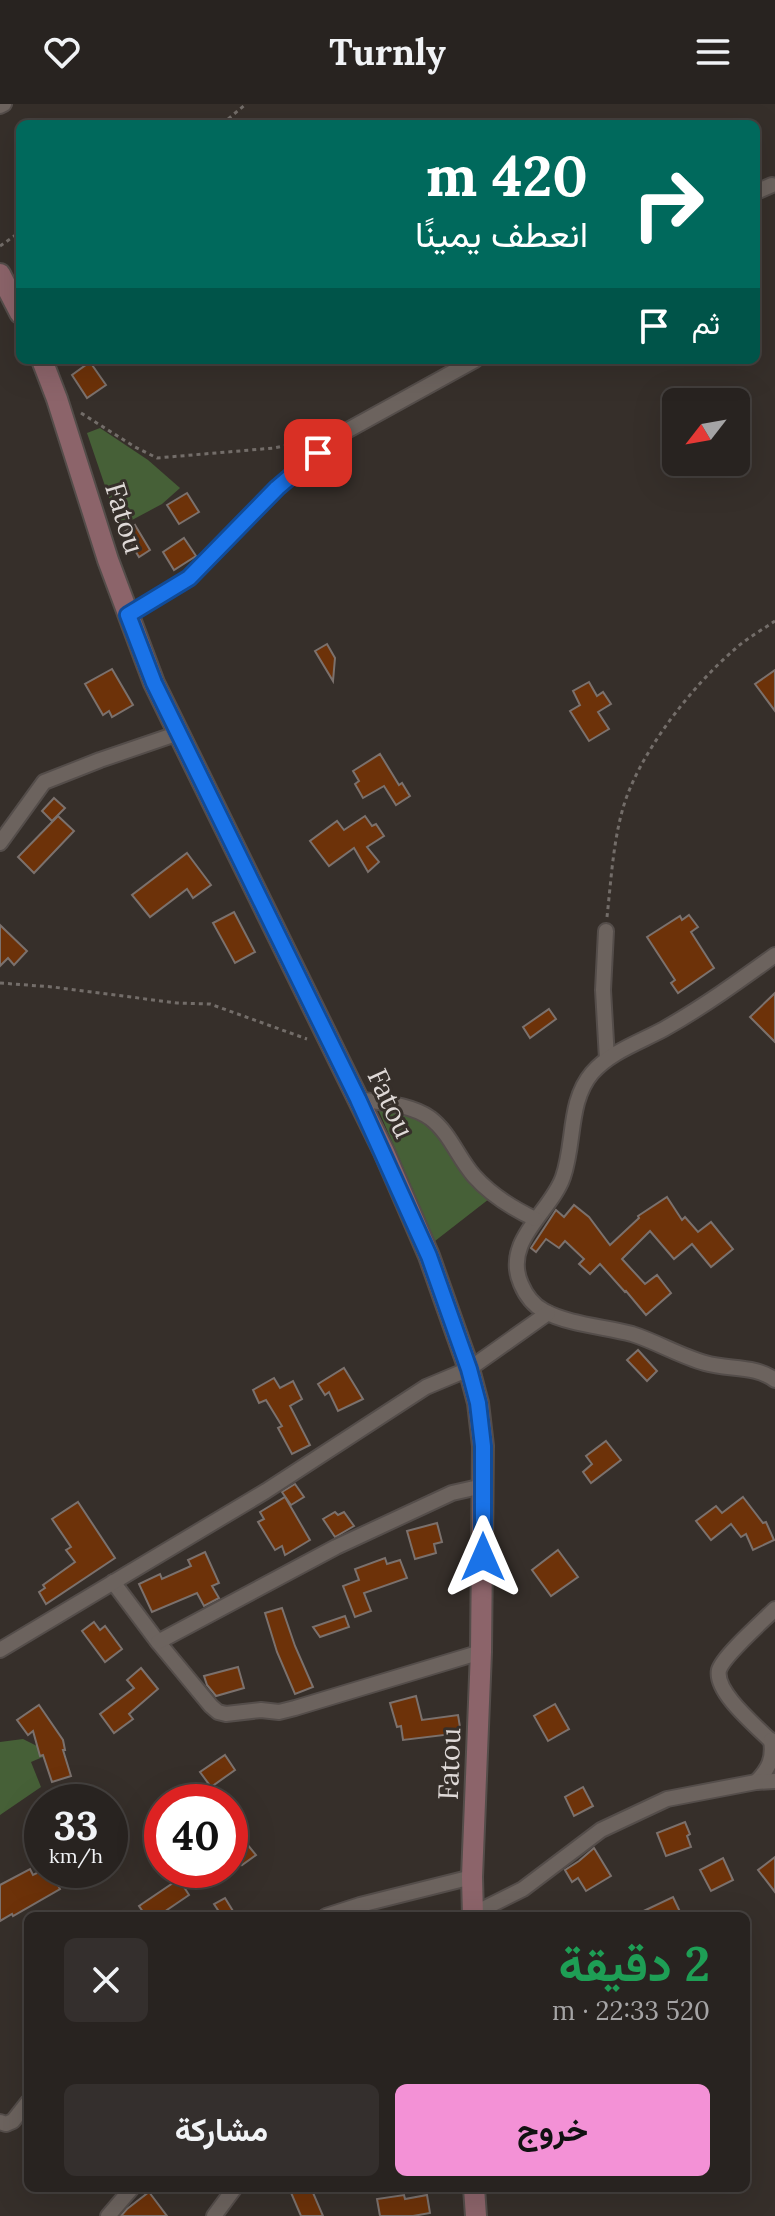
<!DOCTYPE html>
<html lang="ar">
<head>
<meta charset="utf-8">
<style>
	:root { --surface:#282320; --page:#342f2d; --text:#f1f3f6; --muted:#a5a4a5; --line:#44403e; --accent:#f391d6 }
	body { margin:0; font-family:Lora,Vazirmatn,serif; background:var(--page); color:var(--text); direction:rtl; height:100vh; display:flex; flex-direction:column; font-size:30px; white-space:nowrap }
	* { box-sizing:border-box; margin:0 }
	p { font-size:26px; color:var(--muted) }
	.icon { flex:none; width:44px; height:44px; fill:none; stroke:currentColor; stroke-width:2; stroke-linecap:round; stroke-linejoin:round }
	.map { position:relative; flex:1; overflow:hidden; direction:ltr }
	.sheet { position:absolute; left:24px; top:1808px; width:726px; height:280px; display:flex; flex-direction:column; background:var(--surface); border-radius:12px; box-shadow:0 8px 32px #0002,0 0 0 2px var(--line); direction:rtl }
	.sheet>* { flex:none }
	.top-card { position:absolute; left:16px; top:16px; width:744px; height:244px; border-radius:12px; box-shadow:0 8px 32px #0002,0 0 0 2px var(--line); direction:rtl; background:#00695c; color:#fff; overflow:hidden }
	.needle { width:52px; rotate:239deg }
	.controls { position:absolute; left:662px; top:284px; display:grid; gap:16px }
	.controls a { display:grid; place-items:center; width:88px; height:88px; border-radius:12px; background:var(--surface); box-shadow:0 8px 32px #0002,0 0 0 2px var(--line); font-size:40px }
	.speed { position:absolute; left:24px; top:1680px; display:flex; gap:16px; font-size:40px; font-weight:700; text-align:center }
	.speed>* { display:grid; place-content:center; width:104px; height:104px; border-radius:50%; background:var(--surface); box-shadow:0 8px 32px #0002,0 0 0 2px var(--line); line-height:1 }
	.speed small { font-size:20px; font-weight:400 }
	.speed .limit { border:12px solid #d22; background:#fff; color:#111 }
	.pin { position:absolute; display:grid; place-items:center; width:68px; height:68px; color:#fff; margin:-34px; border-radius:16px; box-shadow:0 4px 12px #0006 }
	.me { position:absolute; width:88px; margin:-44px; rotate:0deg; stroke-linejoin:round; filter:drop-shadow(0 0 6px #0008) }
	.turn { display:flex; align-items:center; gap:28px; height:168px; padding:0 40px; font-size:36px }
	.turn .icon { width:104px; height:104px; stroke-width:2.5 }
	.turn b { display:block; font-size:56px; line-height:68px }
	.then { display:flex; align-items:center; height:76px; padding:0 40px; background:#0003; gap:16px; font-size:30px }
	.round { display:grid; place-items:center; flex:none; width:84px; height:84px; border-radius:12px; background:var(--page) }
	.head { display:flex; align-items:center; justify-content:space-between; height:136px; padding:0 40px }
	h1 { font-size:48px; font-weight:700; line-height:60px; color:#1e9e55 }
	.button { display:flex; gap:16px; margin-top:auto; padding:16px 40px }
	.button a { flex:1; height:92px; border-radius:12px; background:var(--accent); color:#111; font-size:32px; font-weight:700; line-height:92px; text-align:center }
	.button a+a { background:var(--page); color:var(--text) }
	header { display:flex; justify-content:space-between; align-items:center; height:104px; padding:0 40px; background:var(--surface); font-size:36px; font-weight:700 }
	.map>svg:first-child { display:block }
</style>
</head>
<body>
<header><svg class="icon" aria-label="menu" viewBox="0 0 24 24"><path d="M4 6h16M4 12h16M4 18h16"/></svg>Turnly<svg class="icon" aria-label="heart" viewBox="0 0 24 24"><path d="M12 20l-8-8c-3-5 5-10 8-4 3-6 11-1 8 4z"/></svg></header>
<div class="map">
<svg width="775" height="2112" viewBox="0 0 775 2112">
	<rect width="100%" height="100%" fill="#362f2a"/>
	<g fill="#466037">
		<polygon points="100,324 148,356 180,384 162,400 119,423 87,329"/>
		<polygon points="379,1002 428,1017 460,1063 489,1095 435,1137 378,1005"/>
		<polygon points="23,1635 43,1645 45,1652 31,1658 41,1683 0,1711 0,1638"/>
	</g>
	<g fill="#6d3209" stroke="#7b716d" stroke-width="2">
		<polygon points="90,258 106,281 87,294 72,271"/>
		<polygon points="187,389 199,408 179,420 167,401"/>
		<polygon points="135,421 150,446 139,453 124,428"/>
		<polygon points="184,434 196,452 174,466 163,448"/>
		<polygon points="327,540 335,554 333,577 315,547"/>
		<polygon points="112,565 133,601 112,613 109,607 103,611 85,580"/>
		<polygon points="775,566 775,607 755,580"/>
		<polygon points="589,578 597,592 603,588 611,600 598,608 609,625 589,637 570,607 580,601 573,587"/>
		<polygon points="380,650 399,681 402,679 410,692 396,701 384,682 363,694 355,680 359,677 353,667"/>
		<polygon points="54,694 65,704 52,717 42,707"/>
		<polygon points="58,712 74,727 34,769 18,753"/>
		<polygon points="365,712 372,722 376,720 384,732 367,743 379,758 368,768 354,744 329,762 310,737 337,717 344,726"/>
		<polygon points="187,749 211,781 193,794 187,785 150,813 132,791"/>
		<polygon points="234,808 255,848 235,859 213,819"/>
		<polygon points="689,811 698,823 691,828 714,864 678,889 671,879 675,876 647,833 680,812 682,816"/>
		<polygon points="0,821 27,847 14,861 8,854 0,862"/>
		<polygon points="775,889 775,938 750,913"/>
		<polygon points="549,905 556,915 530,934 523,923"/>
		<polygon points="667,1093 682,1116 685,1113 698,1128 711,1118 733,1145 711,1163 692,1140 674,1155 650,1127 622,1155 645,1180 657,1171 671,1189 646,1211 626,1187 625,1188 600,1160 590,1170 579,1160 584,1155 565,1137 559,1144 546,1135 536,1148 531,1144 556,1106 564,1113 574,1101 589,1113 610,1141 639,1114 638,1112"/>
		<polygon points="638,1246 657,1267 647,1277 627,1256"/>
		<polygon points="344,1264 363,1295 338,1307 329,1288 325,1291 318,1280"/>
		<polygon points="274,1274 280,1284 293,1277 302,1295 290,1302 310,1341 292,1350 278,1324 282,1322 266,1296 259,1299 253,1286"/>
		<polygon points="606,1337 621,1356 591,1379 583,1368 592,1360 586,1352"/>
		<polygon points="295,1380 304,1393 291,1401 282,1388"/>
		<polygon points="285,1393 310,1436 285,1451 282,1442 275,1446 258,1418 264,1415 260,1408"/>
		<polygon points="743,1393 763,1419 766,1418 774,1436 753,1446 746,1430 741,1433 731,1420 711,1436 696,1417 716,1402 722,1409"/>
		<polygon points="78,1398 115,1454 46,1500 39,1488 45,1484 43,1481 75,1458 66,1446 71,1443 52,1415"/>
		<polygon points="335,1408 338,1411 344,1408 354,1422 335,1433 323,1415"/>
		<polygon points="437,1419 442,1438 434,1440 436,1449 415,1455 407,1427"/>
		<polygon points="558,1446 578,1473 551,1492 532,1466"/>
		<polygon points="205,1448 219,1479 212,1482 219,1494 204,1502 197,1489 152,1508 139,1480 160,1470 162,1475 191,1462 188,1456"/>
		<polygon points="385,1454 387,1460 400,1456 407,1474 364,1489 371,1507 355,1513 343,1482 359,1476 355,1465"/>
		<polygon points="282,1504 295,1542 313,1583 295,1590 277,1548 265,1509"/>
		<polygon points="345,1512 349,1523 320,1533 313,1523"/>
		<polygon points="94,1518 100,1526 105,1522 122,1545 105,1558 82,1527"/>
		<polygon points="238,1563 244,1584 216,1592 207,1581 204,1572"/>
		<polygon points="141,1564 158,1585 129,1610 133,1615 114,1629 100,1610 134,1584 127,1576"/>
		<polygon points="416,1592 422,1616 458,1611 461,1629 403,1636 401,1622 397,1623 390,1599"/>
		<polygon points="555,1600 569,1625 548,1637 534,1612"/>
		<polygon points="39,1601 63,1636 65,1646 63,1646 71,1672 52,1678 43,1651 40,1652 33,1627 28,1631 17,1616"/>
		<polygon points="225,1651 235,1666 211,1683 200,1668"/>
		<polygon points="583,1683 593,1702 574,1712 565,1693"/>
		<polygon points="685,1718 690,1730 687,1732 691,1743 666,1752 657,1729"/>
		<polygon points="230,1719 256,1751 242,1761 230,1745"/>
		<polygon points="594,1744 611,1772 586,1787 578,1774 572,1778 565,1766 579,1757"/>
		<polygon points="775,1753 775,1788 758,1766"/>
		<polygon points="723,1754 733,1776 711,1787 700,1766"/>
		<polygon points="30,1765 33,1771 43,1766 50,1766 60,1785 13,1812 12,1810 0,1817 0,1781"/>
		<polygon points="179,1775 189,1791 158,1812 146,1812 139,1802"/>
		<polygon points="673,1793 682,1812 633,1812"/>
		<polygon points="225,1794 233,1807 222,1812 214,1800"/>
		<polygon points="289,2084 311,2084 323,2112 301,2112"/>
		<polygon points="149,2088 167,2112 121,2112 127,2105"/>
		<polygon points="404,2091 405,2095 427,2091 430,2109 413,2112 380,2112 377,2095"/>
	</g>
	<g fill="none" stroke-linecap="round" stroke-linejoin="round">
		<defs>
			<g id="street">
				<polyline points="0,2 4,0"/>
				<polyline points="756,88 772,81"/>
				<polyline points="128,511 189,474 277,384 339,331 475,256"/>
				<polyline points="0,739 44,678 100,656 179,629"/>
				<polyline points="606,827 603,886 607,955"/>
				<path d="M775,851c-36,26 -72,52 -111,74 -24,13 -54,23 -72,44 -24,28 -17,70 -29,104 -12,35 -61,64 -42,107 5,12 12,21 23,27 23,13 62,16 88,23 25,8 48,22 73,29 24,7 50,2 70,17"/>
				<path d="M358,995c23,4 52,5 72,19 20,15 28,40 44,58 16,18 40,33 61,43"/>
				<polyline points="113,1478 158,1538 211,1602 218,1608 226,1610 261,1606 279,1608 295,1604 481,1548"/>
				<path d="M775,1505c-12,12 -52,47 -56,61 -5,23 41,59 56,75"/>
				<polyline points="158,1538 336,1443 452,1389 483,1382"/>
				<polyline points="0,1546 266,1387 426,1283 469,1265 548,1209"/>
				<path d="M756,1678c13,-13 18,-24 15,-42"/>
				<polyline points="473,1810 523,1785 601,1726 667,1695 756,1678 775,1677"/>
				<polyline points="326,1812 360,1801 472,1773"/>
				<polyline points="0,2018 6,2020 13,2017 28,1998"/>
				<polyline points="108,2112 132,2084"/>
				<polyline points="214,2112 234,2085 231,2084"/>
			</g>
			<g id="secondary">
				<polyline points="0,170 20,209"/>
				<polyline points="42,256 57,295 108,456 154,579 384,1048 429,1152 469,1265 478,1299 483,1342 481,1548 472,1773 473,1812"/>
				<polyline points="474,2084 476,2112"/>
			</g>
		</defs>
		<use href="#street" stroke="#544d4a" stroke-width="18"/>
		<use href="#secondary" stroke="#544d4a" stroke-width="24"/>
		<g stroke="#736d69" stroke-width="3" stroke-dasharray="4 4" stroke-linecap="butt">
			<polyline points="222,20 246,0"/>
			<polyline points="0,142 20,128"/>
			<polyline points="81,309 135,343 157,354 274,344 308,337"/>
			<path d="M607,813c4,-36 6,-74 16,-109 16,-55 69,-122 112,-159 12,-11 27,-19 40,-28"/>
			<polyline points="0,879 53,883 177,899 210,900 307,935"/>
		</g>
		<use href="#street" stroke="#6c635e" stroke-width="14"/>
		<use href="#secondary" stroke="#8c646a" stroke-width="20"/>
	</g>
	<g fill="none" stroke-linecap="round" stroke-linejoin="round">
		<defs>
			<polyline id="route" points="318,349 277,384 189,474 128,511 154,579 358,995 429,1152 469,1265 478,1299 483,1342 483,1453"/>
		</defs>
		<use href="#route" stroke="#114b97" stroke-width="20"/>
		<use href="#route" stroke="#1a73e8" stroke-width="14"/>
	</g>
	<g text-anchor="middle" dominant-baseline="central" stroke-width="6" stroke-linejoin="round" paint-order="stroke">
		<g font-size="28" fill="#dfd9d7" stroke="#362f2a">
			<text transform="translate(125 414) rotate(73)">Fatou</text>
			<text transform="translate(391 999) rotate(65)">Fatou</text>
			<text transform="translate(449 1660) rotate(-88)">Fatou</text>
		</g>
	</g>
</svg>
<div class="controls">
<a><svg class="needle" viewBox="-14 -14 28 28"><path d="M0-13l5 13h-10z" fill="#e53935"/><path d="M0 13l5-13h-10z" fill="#a5a4a5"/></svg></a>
</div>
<div class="speed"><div>33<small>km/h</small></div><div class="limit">40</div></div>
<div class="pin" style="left:318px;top:349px;background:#d93025"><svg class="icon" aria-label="arrive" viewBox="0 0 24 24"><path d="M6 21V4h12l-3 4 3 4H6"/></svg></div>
<svg class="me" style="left:483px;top:1453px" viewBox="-20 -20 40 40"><path d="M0-17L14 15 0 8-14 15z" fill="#1a73e8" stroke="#fff" stroke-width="4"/></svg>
<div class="top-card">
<div class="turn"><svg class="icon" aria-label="right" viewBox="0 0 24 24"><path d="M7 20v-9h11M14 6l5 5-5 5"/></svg><div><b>420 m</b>انعطف يمينًا</div></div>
<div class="then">ثم<svg class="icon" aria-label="arrive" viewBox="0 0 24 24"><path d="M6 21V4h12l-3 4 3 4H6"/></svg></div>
</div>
<section class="sheet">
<div class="head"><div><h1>2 دقيقة</h1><p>520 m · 22:33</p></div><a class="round"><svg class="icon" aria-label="close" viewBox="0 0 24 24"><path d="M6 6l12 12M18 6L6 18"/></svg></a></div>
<div class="button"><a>خروج</a><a>مشاركة</a></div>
</section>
</div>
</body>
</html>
